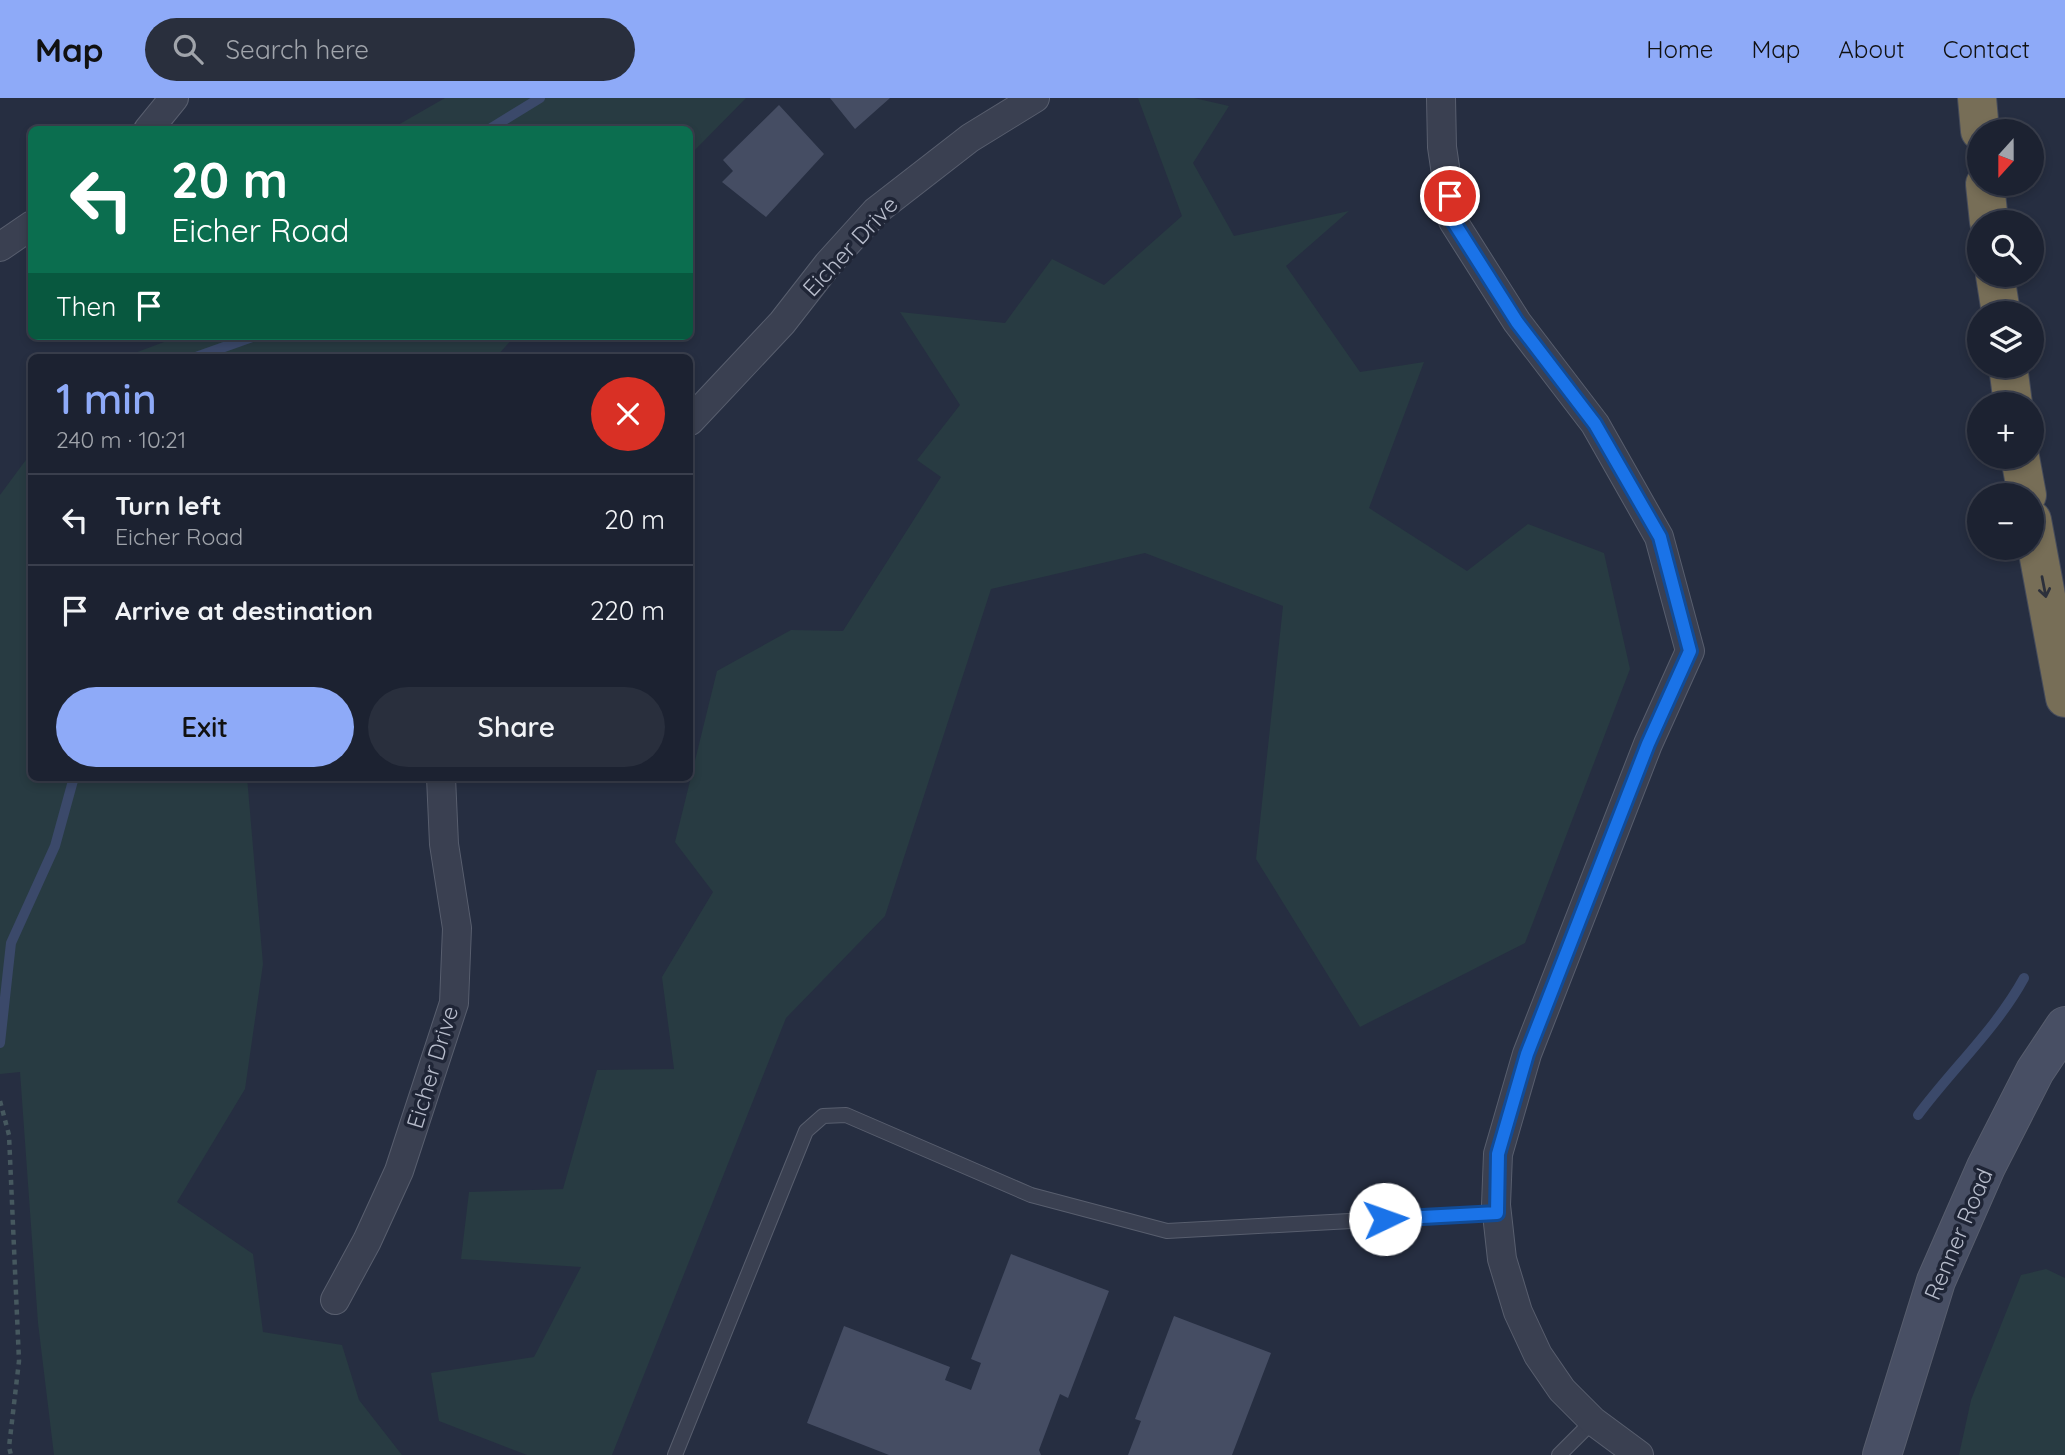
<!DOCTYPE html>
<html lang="en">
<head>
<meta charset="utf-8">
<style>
	:root { --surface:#1c2231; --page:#292f3d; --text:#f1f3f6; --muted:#a0a4ab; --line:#3a3f4d; --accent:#8eaaf8 }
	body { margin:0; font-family:Quicksand,sans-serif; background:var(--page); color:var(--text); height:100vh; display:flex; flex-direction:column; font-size:26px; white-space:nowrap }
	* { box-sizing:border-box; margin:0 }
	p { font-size:23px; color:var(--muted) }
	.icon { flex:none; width:38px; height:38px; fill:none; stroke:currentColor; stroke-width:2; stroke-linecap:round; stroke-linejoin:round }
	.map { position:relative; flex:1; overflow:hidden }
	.side { position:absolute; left:28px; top:256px; width:665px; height:427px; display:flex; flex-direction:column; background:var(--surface); border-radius:10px; box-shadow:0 4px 10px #0003,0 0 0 2px var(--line) }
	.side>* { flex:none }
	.guide { position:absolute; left:28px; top:28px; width:665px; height:214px; border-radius:10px; box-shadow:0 4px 10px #0003,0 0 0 2px var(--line); background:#0b6e4f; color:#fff; overflow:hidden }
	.needle { width:46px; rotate:201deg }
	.tools { position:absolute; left:1967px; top:21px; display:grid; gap:14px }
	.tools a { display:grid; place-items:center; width:77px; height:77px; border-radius:50%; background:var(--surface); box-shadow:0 4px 10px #0003,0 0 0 2px var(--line); font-size:35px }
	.pin { position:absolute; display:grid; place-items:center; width:60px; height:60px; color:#fff; margin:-30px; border:4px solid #fff; border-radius:50%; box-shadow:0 2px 7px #0007 }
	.me { position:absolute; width:77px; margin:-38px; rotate:87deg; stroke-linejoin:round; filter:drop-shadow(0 0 5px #0008) }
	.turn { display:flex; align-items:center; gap:24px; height:147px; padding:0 28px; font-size:32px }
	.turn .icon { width:91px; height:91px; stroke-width:2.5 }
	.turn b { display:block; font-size:49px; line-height:60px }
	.then { display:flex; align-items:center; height:66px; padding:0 28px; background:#0003; gap:14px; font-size:26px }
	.round { display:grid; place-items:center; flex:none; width:74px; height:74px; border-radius:37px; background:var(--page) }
	.headline { display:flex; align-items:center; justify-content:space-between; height:119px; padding:0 28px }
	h1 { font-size:42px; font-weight:600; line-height:52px; color:var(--accent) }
	.button { display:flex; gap:14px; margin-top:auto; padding:14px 28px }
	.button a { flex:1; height:80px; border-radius:42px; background:var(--accent); color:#111; font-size:28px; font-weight:600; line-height:80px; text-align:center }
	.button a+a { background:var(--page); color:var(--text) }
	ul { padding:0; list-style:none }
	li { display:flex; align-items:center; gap:21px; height:91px; padding:0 28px; border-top:2px solid var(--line) }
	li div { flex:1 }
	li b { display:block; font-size:26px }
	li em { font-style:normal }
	header { display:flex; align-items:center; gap:42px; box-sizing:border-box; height:98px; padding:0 35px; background:var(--accent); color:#111 }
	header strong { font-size:33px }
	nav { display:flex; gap:38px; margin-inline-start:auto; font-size:24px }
	.search { width:490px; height:63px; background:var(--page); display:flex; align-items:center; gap:18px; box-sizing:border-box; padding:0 24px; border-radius:38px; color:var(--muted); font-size:26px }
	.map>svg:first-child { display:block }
</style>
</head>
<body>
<header>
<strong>Map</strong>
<div class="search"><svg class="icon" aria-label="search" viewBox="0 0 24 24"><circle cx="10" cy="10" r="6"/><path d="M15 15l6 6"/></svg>Search here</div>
<nav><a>Home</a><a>Map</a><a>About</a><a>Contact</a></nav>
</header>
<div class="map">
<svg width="2065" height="1357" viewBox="0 0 2065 1357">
	<rect width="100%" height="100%" fill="#262e41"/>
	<g fill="#283b42">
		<polygon points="445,0 746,0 690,57 690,32 391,31"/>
		<polygon points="1138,0 1194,0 1229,8 1193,65 1234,138 1349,113 1286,168 1360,274 1424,264 1369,410 1467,473 1528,426 1604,455 1630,571 1525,845 1360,929 1256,761 1283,508 1145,455 991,491 885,818 786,920 612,1357 527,1357 439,1323 431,1275 534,1259 581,1169 461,1161 469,1094 563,1091 597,972 674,971 662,879 713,794 675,744 717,573 791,532 843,533 941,379 917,362 960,307 900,214 1005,225 1052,161 1104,187 1182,118"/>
		<polygon points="180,238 515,238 496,259 124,259"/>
		<polygon points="31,355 32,679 247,679 263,866 245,991 177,1104 253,1156 263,1234 342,1247 359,1302 402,1357 54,1357 38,1225 20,974 0,976 0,397"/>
		<polygon points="2046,1171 2065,1180 2065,1357 1959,1357 1971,1302 2021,1177"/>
	</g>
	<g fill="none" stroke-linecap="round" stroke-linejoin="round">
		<g stroke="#3b496a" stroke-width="10">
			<polyline points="488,32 540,0"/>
			<polyline points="196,259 255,238"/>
			<polyline points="0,945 11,845 55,748 74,679"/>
			<path d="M1918,1017c35,-47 78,-86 106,-137"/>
		</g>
	</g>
	<g fill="#454d63">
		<polygon points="830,0 890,0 855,31"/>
		<polygon points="779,7 824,56 766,119 722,84 733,73 723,62"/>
		<polygon points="1011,1156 1109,1193 1068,1300 1060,1296 1039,1352 1041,1357 889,1357 807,1325 844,1228 950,1269 945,1282 971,1292 981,1265 971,1261"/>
		<polygon points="1174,1218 1271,1255 1232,1357 1128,1357 1141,1323 1135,1321"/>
	</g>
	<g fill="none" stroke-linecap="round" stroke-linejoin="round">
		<defs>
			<g id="lane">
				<polyline points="675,1357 806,1033 823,1018 846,1017 1031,1097 1167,1133 1497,1115"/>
				<polyline points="1559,1357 1593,1323"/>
			</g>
			<g id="street">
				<polyline points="1441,0 1442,49 1453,123 1517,224 1595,326 1659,439 1690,553 1648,646 1527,956 1498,1056 1496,1107 1502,1161 1518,1214 1538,1257 1562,1292 1593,1323 1639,1357"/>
				<polyline points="148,32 174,0"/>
				<polyline points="0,149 32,127"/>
				<polyline points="690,323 782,225 828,166 876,113 970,40 1035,0"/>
				<polyline points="335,1202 367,1143 399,1073 454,905 457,830 444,746 441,679"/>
			</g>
			<polyline id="secondary" points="1882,1357 1936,1183 1986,1069 2035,973 2065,928"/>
			<g id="highway">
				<polyline points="1977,0 1980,33"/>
				<polyline points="1985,86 1989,124"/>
				<polyline points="1995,177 2001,215"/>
				<polyline points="2008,268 2013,306"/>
				<polyline points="2020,359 2027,397"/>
				<polyline points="2032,422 2065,600"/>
			</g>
		</defs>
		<use href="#lane" stroke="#585e6e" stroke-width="16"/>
		<use href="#street" stroke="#585e6e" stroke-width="30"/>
		<use href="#secondary" stroke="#585e6e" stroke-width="40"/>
		<use href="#highway" stroke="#454b5b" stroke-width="40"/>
		<polyline stroke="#46585f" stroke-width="4.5" stroke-dasharray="5 5" stroke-linecap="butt" points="0,1003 9,1037 19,1263 9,1349 11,1357"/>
		<use href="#lane" stroke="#3a4051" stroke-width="14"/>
		<use href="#street" stroke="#3a4051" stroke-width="28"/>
		<use href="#secondary" stroke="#484f64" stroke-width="38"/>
		<use href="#highway" stroke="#776e57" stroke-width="38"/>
	</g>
	<defs><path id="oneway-shaft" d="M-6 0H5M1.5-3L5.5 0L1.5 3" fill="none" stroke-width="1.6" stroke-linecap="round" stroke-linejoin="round" transform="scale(1.75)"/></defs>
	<use stroke="#2c303b" href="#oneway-shaft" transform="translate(2044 489) rotate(79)"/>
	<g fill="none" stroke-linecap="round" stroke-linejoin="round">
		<defs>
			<polyline id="route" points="1385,1121 1497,1115 1498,1056 1527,956 1648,646 1690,553 1660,439 1595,326 1517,224 1453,123 1450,98"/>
		</defs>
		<use href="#route" stroke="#114b97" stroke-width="18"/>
		<use href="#route" stroke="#1a73e8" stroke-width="12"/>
	</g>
	<g text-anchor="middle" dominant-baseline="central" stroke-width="7" stroke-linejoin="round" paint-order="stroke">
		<g font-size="23" fill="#b7bccb" stroke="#1f2536">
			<text transform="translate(850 148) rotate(-47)">Eicher Drive</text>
			<text transform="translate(432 969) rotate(-73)">Eicher Drive</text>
			<text transform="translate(1958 1136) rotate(-67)">Renner Road</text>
		</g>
	</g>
</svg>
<div class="tools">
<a><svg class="needle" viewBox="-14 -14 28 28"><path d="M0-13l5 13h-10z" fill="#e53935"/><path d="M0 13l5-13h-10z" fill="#a0a4ab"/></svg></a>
<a><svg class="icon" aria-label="search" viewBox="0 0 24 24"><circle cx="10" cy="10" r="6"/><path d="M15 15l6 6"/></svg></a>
<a><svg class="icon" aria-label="layers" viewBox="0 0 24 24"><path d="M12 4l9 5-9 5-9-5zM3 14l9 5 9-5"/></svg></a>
<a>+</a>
<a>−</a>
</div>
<div class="pin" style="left:1450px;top:98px;background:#d93025"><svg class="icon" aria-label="arrive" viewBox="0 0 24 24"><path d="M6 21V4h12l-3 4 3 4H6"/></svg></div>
<svg class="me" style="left:1385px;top:1121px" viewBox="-20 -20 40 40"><circle r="19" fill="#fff"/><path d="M0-13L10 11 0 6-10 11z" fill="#1a73e8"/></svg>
<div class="guide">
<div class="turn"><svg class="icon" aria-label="left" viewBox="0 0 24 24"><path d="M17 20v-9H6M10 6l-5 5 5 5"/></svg><div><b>20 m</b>Eicher Road</div></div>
<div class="then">Then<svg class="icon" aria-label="arrive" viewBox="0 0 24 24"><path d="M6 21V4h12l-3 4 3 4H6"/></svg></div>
</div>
<section class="side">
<div class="headline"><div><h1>1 min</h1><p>240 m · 10:21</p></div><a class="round" style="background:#d93025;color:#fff"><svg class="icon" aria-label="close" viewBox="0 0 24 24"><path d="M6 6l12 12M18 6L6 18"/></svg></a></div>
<ul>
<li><svg class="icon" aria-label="left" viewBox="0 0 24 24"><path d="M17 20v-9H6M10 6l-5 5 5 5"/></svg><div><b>Turn left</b><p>Eicher Road</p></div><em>20 m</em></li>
<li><svg class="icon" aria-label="arrive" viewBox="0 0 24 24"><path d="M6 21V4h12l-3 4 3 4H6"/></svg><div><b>Arrive at destination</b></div><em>220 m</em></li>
</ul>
<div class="button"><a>Exit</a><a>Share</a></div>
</section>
</div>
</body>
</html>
